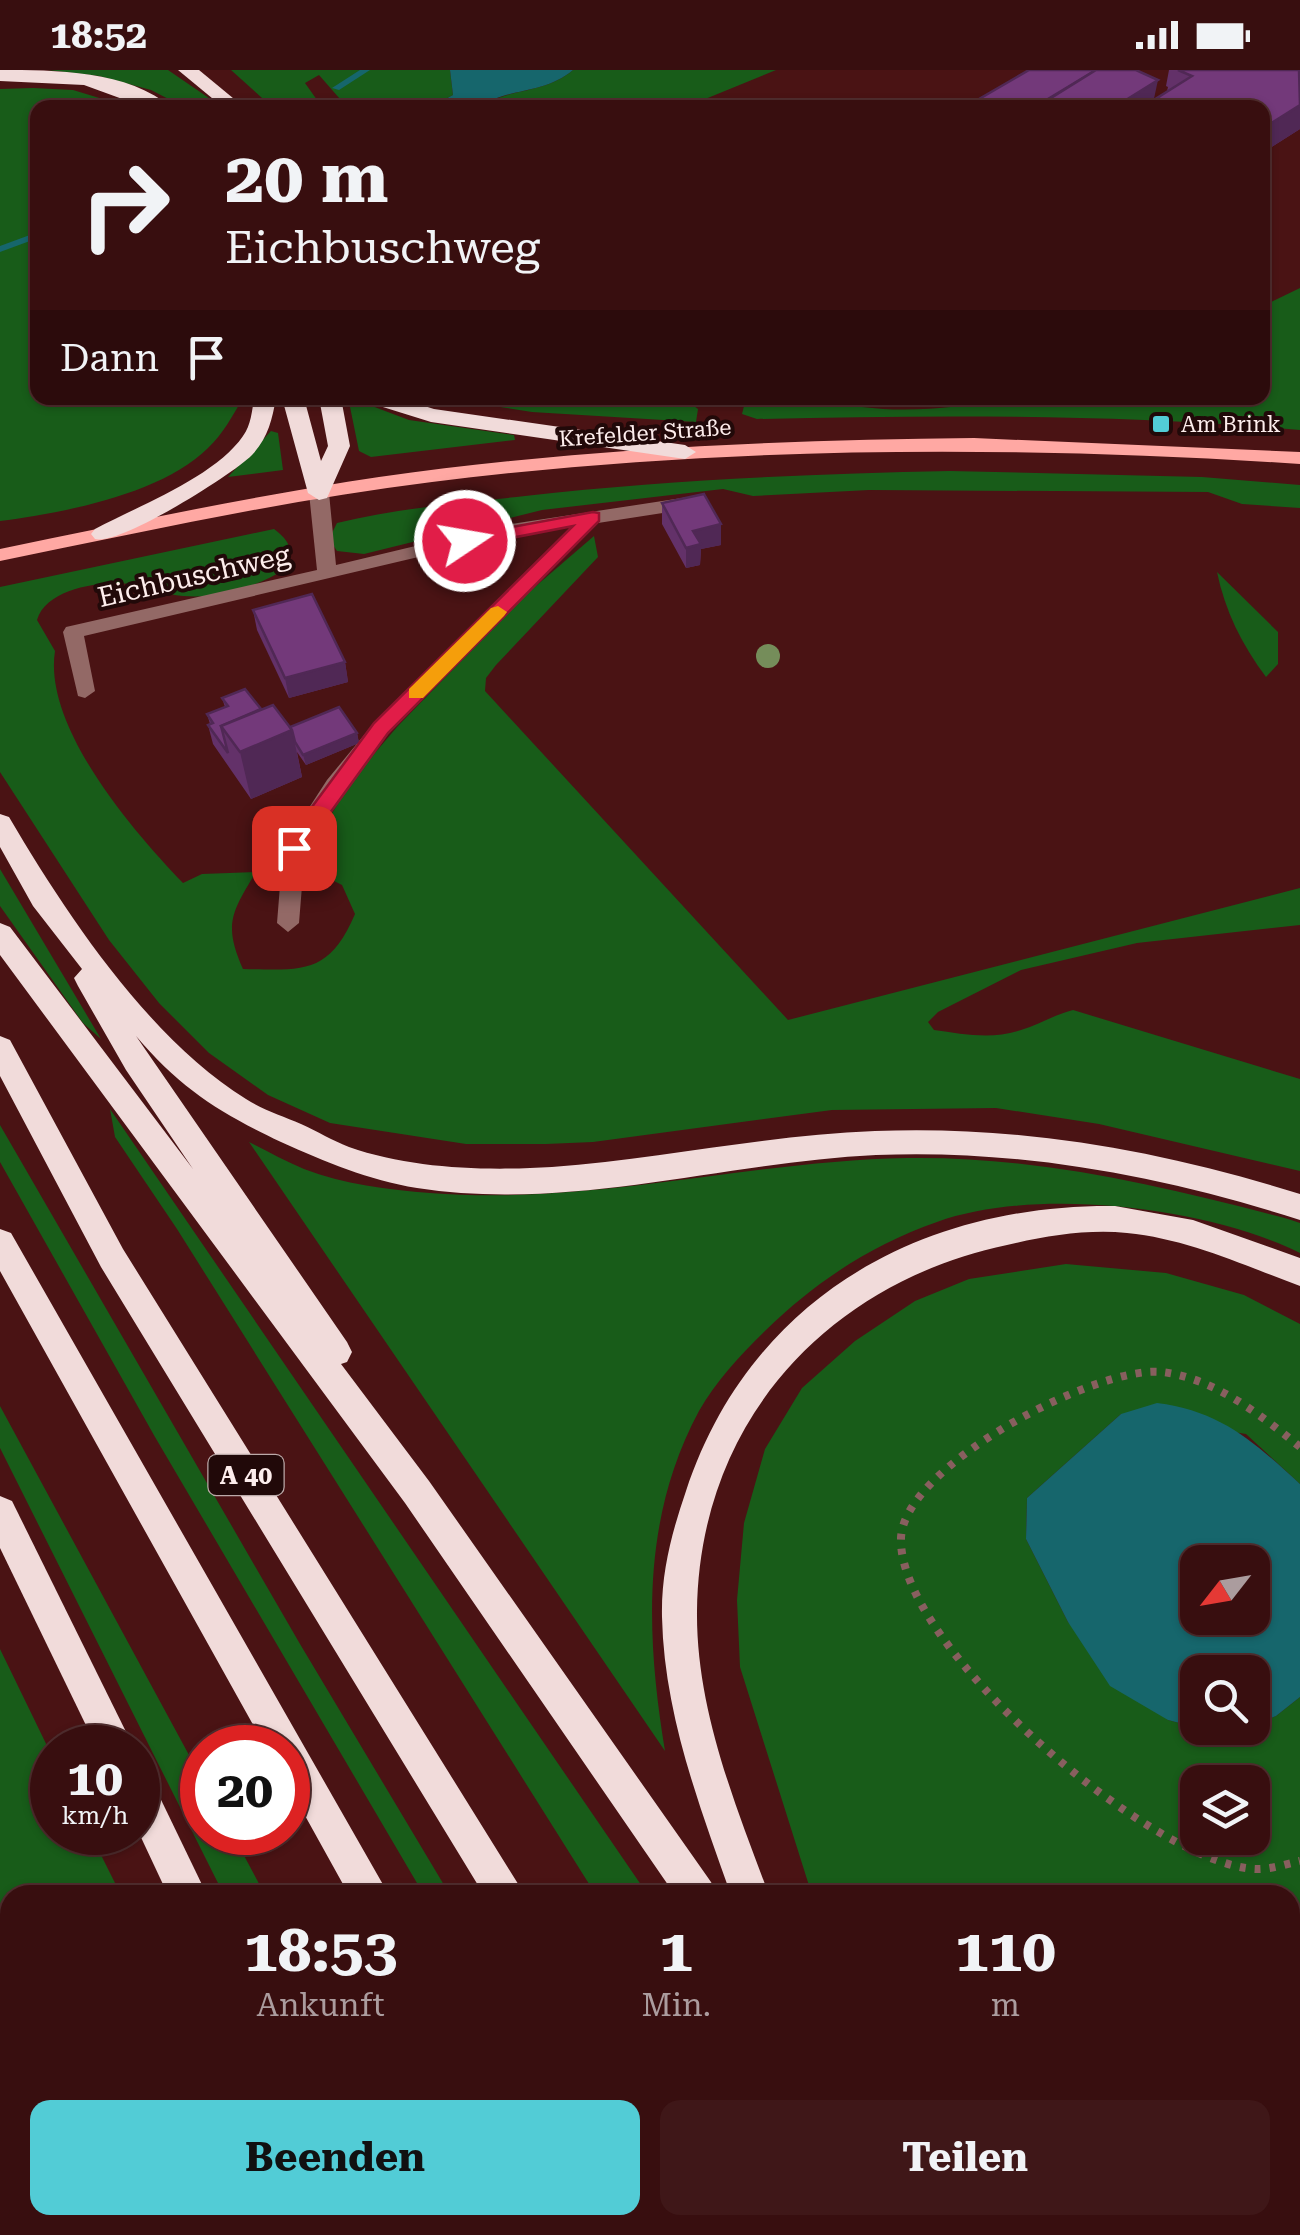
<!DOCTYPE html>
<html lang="de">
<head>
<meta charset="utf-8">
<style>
	:root { --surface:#380e0f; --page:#3f1718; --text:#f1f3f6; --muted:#ab9c9e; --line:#522e2f; --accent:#52ccd6 }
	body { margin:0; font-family:"Roboto Serif",serif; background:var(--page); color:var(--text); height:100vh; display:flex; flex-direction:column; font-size:38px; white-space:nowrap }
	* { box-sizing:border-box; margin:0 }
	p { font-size:32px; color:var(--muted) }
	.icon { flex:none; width:55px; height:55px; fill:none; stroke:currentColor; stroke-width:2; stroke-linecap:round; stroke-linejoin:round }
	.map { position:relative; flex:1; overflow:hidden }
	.sheet { position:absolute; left:0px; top:1815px; width:1300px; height:350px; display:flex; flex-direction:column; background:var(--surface); border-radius:30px 30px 0 0; box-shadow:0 2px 8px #0004,0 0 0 2px var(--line) }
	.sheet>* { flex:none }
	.banner { position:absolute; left:30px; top:30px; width:1240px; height:305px; border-radius:20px; box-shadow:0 2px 8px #0004,0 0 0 2px var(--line); background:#380e0f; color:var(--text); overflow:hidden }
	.needle { width:65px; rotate:239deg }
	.tools { position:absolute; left:1180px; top:1475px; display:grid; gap:20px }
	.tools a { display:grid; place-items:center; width:90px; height:90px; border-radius:20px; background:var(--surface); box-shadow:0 2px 8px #0004,0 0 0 2px var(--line); font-size:50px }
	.speed { position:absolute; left:30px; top:1655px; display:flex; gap:20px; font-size:50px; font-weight:700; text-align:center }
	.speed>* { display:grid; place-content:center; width:130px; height:130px; border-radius:50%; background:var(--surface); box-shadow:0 2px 8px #0004,0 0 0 2px var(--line); line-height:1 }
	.speed small { font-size:25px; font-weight:400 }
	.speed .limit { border:15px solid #d22; background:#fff; color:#111 }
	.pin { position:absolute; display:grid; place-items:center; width:85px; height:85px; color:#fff; margin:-42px; border-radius:20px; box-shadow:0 5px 15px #0006 }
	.me { position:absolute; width:110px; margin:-55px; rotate:78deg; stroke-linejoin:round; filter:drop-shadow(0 0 8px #0008) }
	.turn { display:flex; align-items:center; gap:35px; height:210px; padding:0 30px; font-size:45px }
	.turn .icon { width:130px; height:130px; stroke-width:2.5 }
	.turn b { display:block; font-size:70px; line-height:85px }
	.then { display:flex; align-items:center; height:95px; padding:0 30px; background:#0003; gap:20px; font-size:38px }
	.eta { display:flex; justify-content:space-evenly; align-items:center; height:170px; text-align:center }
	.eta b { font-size:60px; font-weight:700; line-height:70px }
	.primary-button { display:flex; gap:20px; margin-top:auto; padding:20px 30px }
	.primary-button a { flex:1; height:115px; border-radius:20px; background:var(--accent); color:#111; font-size:40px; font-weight:700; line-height:115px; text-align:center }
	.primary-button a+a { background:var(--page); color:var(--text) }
	.status { display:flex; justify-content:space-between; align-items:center; height:70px; padding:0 50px; background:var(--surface); direction:ltr }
	.status svg { height:28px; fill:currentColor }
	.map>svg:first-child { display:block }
</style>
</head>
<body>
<div class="status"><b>18:52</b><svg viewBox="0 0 49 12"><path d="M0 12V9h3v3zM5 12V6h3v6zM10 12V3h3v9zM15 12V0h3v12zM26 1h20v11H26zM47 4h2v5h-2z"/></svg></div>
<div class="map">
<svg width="1300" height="2165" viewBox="0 0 1300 2165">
	<rect width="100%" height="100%" fill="#4a1314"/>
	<g fill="#185c19" fill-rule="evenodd">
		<polygon points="48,0 168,0 222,37 184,37 151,20 99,6"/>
		<polygon points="231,0 450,0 453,25 431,37 338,37 340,29 319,5 305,13 322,37 272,37"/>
		<path d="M573,0h203l-83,34 3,3 -214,1c20,-20 62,-13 91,-38z"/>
		<path d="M33,18l40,2 56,17 -91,1v290h205c-10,17 -20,36 -35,50 -46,46 -145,65 -208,73v-432z"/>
		<path d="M1300,218v142c-180,-16 -362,-15 -543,-11l-15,-5 3,-12c45,-6 93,4 138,7 41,2 84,-2 123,-11h256l1,-92z"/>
		<polygon points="441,328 662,328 686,330 698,339 696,352 532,342"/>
		<polygon points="356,330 409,350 514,365 515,370 371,387 359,381 349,332"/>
		<polygon points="271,361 278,363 283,400 228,407"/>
		<path d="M950,401l252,6 98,8v23l-58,-4 -34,-12 -339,-2 -116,6 -30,-7 -181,21 -178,44 -27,-3 -8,-12 8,-16c61,-15 125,-20 188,-27 141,-16 283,-22 425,-25z"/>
		<path d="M274,459c17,13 19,20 12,40 -32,18 -64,30 -103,27 -18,-1 -35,-10 -52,-12 -31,-3 -84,4 -94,36l18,31c-12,76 78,180 128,232l19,-9 54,-2c-24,40 -33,52 -13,97 60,1 86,6 112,-55l-13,-29 -26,-13 -7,-20 42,-71 46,-54 125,-129 72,-62 4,21 -102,108 -10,13 -1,13 303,329 512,-132v37l-163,18 -116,27 -83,42 -10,10 6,8c29,4 58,10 87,0 18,-5 32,-15 52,-20l227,69v92l-201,-47 -103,-16 -164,2 -239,32 -47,2h-80l-136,-21 -62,-28 -59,-42 -50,-50 -50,-63 -109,-168v-185z"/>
		<path d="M1217,502l61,60v32l-12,13c-24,-32 -41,-66 -49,-105z"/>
		<polygon points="0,799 101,969 83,953 0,836"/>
		<polygon points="110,1039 648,1825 596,1825 177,1159 115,1067"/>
		<polygon points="0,1055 300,1574 450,1825 424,1825 155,1367 0,1092"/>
		<path d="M249,1072c18,9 36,19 55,27 39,15 85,21 126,24 161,13 317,-32 477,-35 130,-2 256,28 381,61l12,4v30c-93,-46 -263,-67 -363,-31 -64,22 -122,60 -171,108 -25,24 -50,51 -67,81 -58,108 -53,224 -34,340z"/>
		<path d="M1066,1194l100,9 78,22 56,29v160l-54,-50 -125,-20 -94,84 -1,41 42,83 100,98 61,16 47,-20 24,-19v421l-10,11v-234h-478l-72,-228 -3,-67 7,-77 21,-74 37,-61 53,-47 60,-40 54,-22zM1198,1712h54v56h-54z"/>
		<polygon points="0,1336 202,1709 202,1762 232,1763 265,1825 224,1825 0,1378"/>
		<polygon points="0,1579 52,1686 52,1762 90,1763 121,1825 10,1825 10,1918 0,1917"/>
		<polygon points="0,2012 10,2016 10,2155 209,2155 221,2165 0,2165"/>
		<polygon points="1000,2155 1198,2155 1189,2165 1007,2165"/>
	</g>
	<g fill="#16666c" fill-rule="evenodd">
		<path d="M450,0h123c-29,25 -71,18 -91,37h-51l22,-12z"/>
		<path d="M1157,1333c64,8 97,39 143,81v213l-24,19 -23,10 -1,-54h-54v56h51l-20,8 -61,-16 -58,-34 -42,-64 -42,-83 1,-41 94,-84zM1198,1492h54v56h-54z"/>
	</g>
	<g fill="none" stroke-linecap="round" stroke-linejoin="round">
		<g fill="#16666c" fill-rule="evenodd">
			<polygon points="360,0 370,0 339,20 332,18"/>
			<polygon points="38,162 38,168 0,182 0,176"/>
		</g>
		<path stroke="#885f5f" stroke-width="8" stroke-dasharray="6 9" stroke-linecap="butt" d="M1300,1377c-39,-32 -86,-69 -138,-75 -64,-7 -258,93 -261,166 -4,107 251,326 354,331 14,1 31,-5 45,-8"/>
		<polygon fill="#936966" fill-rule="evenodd" points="319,417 329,423 336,495 499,456 695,426 705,432 695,438 598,453 388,663 343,722 305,779 299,853 288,862 277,853 283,778 327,710 374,653 572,457 499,468 84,566 95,621 85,628 78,626 63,562 66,557 317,500 309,423"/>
		<path fill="#ffa8a3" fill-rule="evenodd" d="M974,368l326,14v12c-290,-19 -580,-18 -868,18 -146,18 -289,50 -432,79v-12c126,-26 252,-53 379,-72 197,-28 396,-37 595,-39z"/>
		<g fill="#f1dbda" fill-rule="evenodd">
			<path d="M0,0c54,0 129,0 172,38h-25l-63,-23 -84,-4z"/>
			<polygon points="178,0 199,0 245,38 224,38"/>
			<path d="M254,328h22c-4,22 -8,40 -24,57 -20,20 -133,91 -157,84l-4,-5 4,-5c43,-23 120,-52 148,-93 8,-11 9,-25 11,-38z"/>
			<polygon points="282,328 304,328 321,391 328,376 319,328 341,328 350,376 327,428 319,430 308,423"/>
			<polygon points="367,328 399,328 434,339 685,375 696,382 685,389 431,352 370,333"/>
			<path d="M0,744l9,3c57,97 140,222 237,282 17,11 37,17 55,25 16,7 32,17 48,23 63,22 137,24 203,20 108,-8 215,-32 323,-36 144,-6 288,20 425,63v26c-137,-44 -280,-71 -424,-65 -152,7 -306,57 -459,33 -49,-8 -91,-26 -136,-46 -61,-29 -100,-53 -145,-106l211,306 5,10 -5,10 -6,2 88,117 282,401 6,13h-42l-270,-392 -405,-548v-32l10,4 183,242 -67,-99 -48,-84 -4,-8 8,-9 -49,-63 -33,-59z"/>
			<polygon points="0,966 10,970 123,1179 525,1825 484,1825 101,1197 0,1006"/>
			<path d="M1115,1136l78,14 107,38v28c-57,-21 -112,-47 -173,-53 -40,-4 -81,3 -120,12 -180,38 -308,177 -310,366 -1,98 38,193 72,284h-38c-32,-90 -67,-182 -69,-278 -1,-45 10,-85 24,-126 63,-191 232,-287 429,-285z"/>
			<polygon points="0,1159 11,1163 389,1825 349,1825 288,1715 288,1678 266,1678 0,1201"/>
			<polygon points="0,1426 12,1431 134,1678 97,1678 0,1478"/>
			<polygon points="138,1704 151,1709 207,1825 168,1825 138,1761"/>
			<rect x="0" y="1930" width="10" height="40"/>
			<polygon points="283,2155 369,2155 373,2165 287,2165"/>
			<polygon points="539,2155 582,2155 586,2165 543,2165"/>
			<polygon points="688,2155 732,2155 736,2165 692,2165"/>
			<polygon points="911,2155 956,2155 960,2165 915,2165"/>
		</g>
	</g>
	<circle fill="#758d5a" cx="768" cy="586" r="12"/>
	<g fill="#633169">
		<polygon points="1169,0 1300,0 1300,59 1262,83 1262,38 1155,38 1157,28 1167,21 1168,17 1166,16"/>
		<polygon points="662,433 721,475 701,479 700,495 686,498 662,454"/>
		<polygon points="253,540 345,592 348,612 289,628 257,560"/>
		<polygon points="222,628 261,639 290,657 357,663 359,673 306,695 297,682 302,707 251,729 213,674 208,655 210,654 207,644 225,637"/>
	</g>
	<g fill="#502855">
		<polygon points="1158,10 1152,38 1113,38"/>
		<polygon points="1300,35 1300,59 1262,83 1262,68 1265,57"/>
		<polygon points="721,454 721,475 701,479 700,495 686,498 686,478 693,461"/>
		<polygon points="345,592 348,612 289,628 285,608"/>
		<polygon points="292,660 302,707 251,729 240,682"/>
		<polygon points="357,663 359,673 306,695 303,685"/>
	</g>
	<g fill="#73397a" stroke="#502855" stroke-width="2.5">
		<polygon points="1029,0 1096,0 1033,38 985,38 974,32"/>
		<polygon points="1096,0 1136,0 1158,10 1113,38 1035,38"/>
		<polygon points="1178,0 1299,0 1300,35 1265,57 1262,56 1262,38 1221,38 1205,30 1195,38 1184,38 1157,28 1192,6"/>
		<polygon points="704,424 721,454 693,461 701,474 686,478 662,433"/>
		<polygon points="312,524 345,592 285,608 253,540"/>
		<polygon points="245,619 261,639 221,656 228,683 208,655 213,653 207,644 228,636 222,628"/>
		<polygon points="273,635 292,660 240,682 221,656"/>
		<polygon points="339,637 357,663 303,685 295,672 292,660 290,657"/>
	</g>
	<polygon fill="#e11d48" stroke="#92132f" stroke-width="2.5" points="593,442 599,443 599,451 388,663 301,783 286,783 286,772 374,653 573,456 465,477 456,471 458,467"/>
	<polygon fill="#f59e0b" points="498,536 507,542 504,546 423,628 409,628 409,619 491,538"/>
	<rect fill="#52ccd6" stroke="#210909" stroke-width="4" x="1151" y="344" width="20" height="20" rx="5"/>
	<g text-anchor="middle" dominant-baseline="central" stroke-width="8" stroke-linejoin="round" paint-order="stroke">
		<g font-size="22" fill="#fdedec" stroke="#210909" text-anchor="start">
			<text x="1181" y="354">Am Brink</text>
		</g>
		<g font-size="22" fill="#fdedec" stroke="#210909">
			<text transform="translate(645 363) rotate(-4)">Krefelder Straße</text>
		</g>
		<rect fill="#210909" stroke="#bba9a8" stroke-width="2.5" x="208.5" y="1385" width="75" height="40" rx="8"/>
		<g font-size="25" font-weight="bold" fill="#fdedec">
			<text x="246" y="1405">A 40</text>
		</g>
		<g font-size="28" fill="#fdedec" stroke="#210909">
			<text transform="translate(194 506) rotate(-13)">Eichbuschweg</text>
		</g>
	</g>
</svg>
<div class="tools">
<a><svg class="needle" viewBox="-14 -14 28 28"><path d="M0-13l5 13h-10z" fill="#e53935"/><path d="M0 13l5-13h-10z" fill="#ab9c9e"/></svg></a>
<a><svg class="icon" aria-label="search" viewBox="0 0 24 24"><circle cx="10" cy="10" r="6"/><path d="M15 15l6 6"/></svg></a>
<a><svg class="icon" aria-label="layers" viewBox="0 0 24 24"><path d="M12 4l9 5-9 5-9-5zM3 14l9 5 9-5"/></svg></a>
</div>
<div class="speed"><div>10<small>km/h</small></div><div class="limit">20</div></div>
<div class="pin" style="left:294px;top:778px;background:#d93025"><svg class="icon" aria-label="arrive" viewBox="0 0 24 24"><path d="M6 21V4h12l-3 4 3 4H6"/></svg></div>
<svg class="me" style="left:465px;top:471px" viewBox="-20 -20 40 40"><circle r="17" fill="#e11d48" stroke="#fff" stroke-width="3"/><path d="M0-11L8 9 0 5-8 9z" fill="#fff"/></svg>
<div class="banner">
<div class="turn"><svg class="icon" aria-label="right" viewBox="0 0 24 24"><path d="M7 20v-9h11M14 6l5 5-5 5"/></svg><div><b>20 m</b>Eichbuschweg</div></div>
<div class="then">Dann<svg class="icon" aria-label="arrive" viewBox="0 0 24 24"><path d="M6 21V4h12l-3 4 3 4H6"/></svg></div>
</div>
<section class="sheet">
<div class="eta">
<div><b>18:53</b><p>Ankunft</p></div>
<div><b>1</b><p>Min.</p></div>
<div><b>110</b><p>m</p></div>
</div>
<div class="primary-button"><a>Beenden</a><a>Teilen</a></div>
</section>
</div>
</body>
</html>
